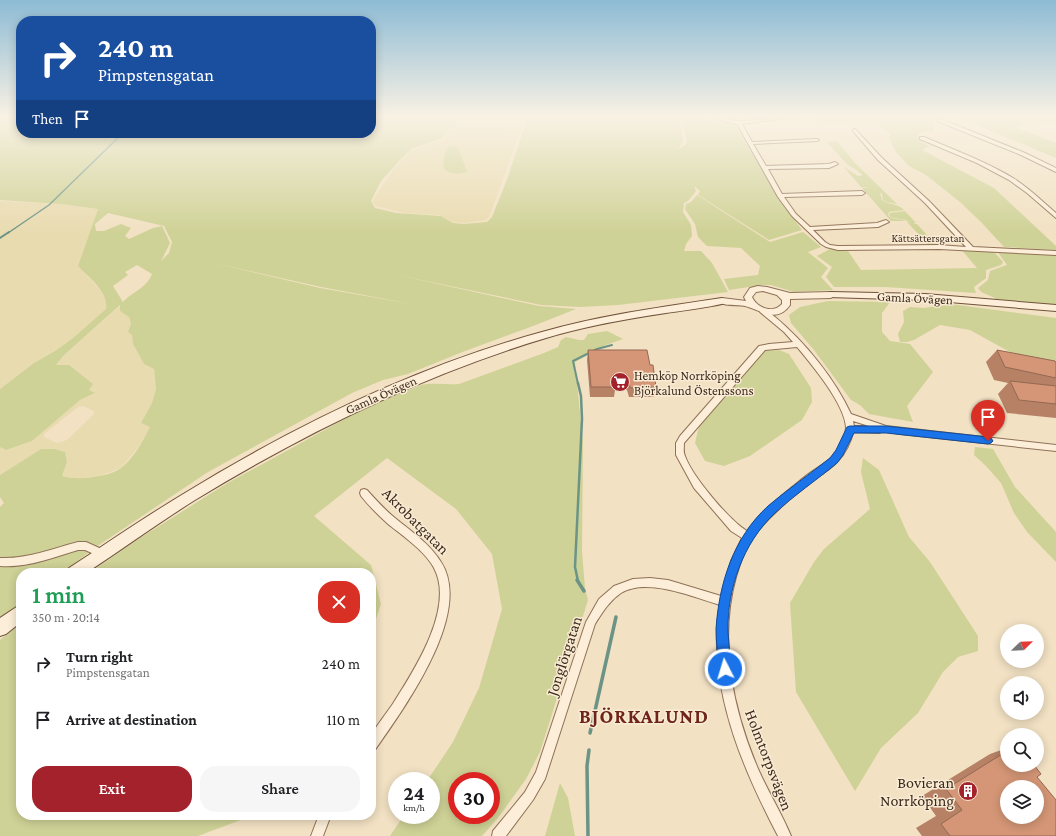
<!DOCTYPE html>
<html lang="en">
<head>
<meta charset="utf-8">
<style>
	:root { --surface:#fff; --page:#f6f6f6; --text:#202124; --muted:#757577; --accent:#a4222c }
	body { margin:0; font-family:"Crimson Pro",serif; background:var(--page); color:var(--text); height:100vh; display:flex; flex-direction:column; font-size:15px; white-space:nowrap }
	* { box-sizing:border-box; margin:0 }
	p { font-size:13px; color:var(--muted) }
	.icon { flex:none; width:22px; height:22px; fill:none; stroke:currentColor; stroke-width:2; stroke-linecap:round; stroke-linejoin:round }
	.map { position:relative; flex:1; overflow:hidden }
	.sheet { position:absolute; left:16px; top:568px; width:360px; height:252px; display:flex; flex-direction:column; background:var(--surface); border-radius:16px; box-shadow:0 2px 10px #0003 }
	.sheet>* { flex:none }
	.guide { position:absolute; left:16px; top:16px; width:360px; height:122px; border-radius:16px; box-shadow:0 2px 10px #0003; background:#1a4fa0; color:#fff; overflow:hidden }
	.needle { width:26px; rotate:67deg }
	.fabs { position:absolute; left:1000px; top:624px; display:grid; gap:8px }
	.fabs a { display:grid; place-items:center; width:44px; height:44px; border-radius:50%; background:var(--surface); box-shadow:0 2px 10px #0003; font-size:20px }
	.speed { position:absolute; left:388px; top:772px; display:flex; gap:8px; font-size:20px; font-weight:700; text-align:center }
	.speed>* { display:grid; place-content:center; width:52px; height:52px; border-radius:50%; background:var(--surface); box-shadow:0 2px 10px #0003; line-height:1 }
	.speed small { font-size:10px; font-weight:400 }
	.speed .limit { border:6px solid #d22; background:#fff; color:#111 }
	.pin { position:absolute; display:grid; place-items:center; width:34px; height:34px; color:#fff; margin:-41px -17px; border-radius:50% 50% 50% 0; rotate:-45deg; box-shadow:0 0 4px #0007 }
	.pin .icon { rotate:45deg }
	.me { position:absolute; width:44px; margin:-22px; rotate:355deg; stroke-linejoin:round; filter:drop-shadow(0 0 3px #0008) }
	.turn { display:flex; align-items:center; gap:14px; height:84px; padding:0 16px; font-size:18px }
	.turn .icon { width:52px; height:52px; stroke-width:2.5 }
	.turn b { display:block; font-size:28px; line-height:34px }
	.then { display:flex; align-items:center; height:38px; padding:0 16px; background:#0003; gap:8px; font-size:15px }
	.round { display:grid; place-items:center; flex:none; width:42px; height:42px; border-radius:16px; background:var(--page) }
	.summary { display:flex; align-items:center; justify-content:space-between; height:68px; padding:0 16px }
	h1 { font-size:24px; font-weight:600; line-height:30px; color:#1e9e55 }
	.action { display:flex; gap:8px; margin-top:auto; padding:8px 16px }
	.action a { flex:1; height:46px; border-radius:16px; background:var(--accent); color:#fff; font-size:16px; font-weight:600; line-height:46px; text-align:center }
	.action a+a { background:var(--page); color:var(--text) }
	ul { padding:0; list-style:none }
	li { display:flex; align-items:center; gap:12px; height:56px; padding:0 16px }
	li div { flex:1 }
	li b { display:block; font-size:15px }
	li em { font-style:normal }
	.map>svg:first-child { display:block }
</style>
</head>
<body>
<div class="map">
<svg width="1056" height="836" viewBox="0 0 1056 836">
	<rect width="100%" height="100%" fill="#f2e1c3"/>
	<g fill="#e9dbb0" fill-rule="evenodd">
		<path d="M467,116h59l-37,101 -3,3 -21,3 -12,-1 -14,-7 -34,-2 -29,-7 -3,-3v-3l20,-30 18,-20 30,-10zM458,147l2,10 7,15 -23,-3 -1,-6 2,-10z"/>
		<polygon points="0,201 61,204 98,209 78,266 101,291 107,303 106,309 73,338 55,351 34,363 0,389"/>
		<path d="M121,305v6l8,6 2,7 2,20 11,20 10,5 2,20 -4,14 -11,20 9,4 -7,14 -22,27 -24,9 -28,2 -7,-2 5,-15 -2,-10 -10,-3h-14l-41,26v-28l6,3 26,-9 48,-41 14,-6 -6,-4 5,-6 -38,-18 8,-10zM83,406l11,5v3l-27,26 -10,3 -13,-6v-3l34,-27z"/>
	</g>
	<g fill="#cfd296" fill-rule="evenodd">
		<path d="M0,116h21v17h31l-1,5 28,-5h292v-17h95l-26,23 -29,10 -10,10 -20,22 -10,20 4,7 21,5 45,3 12,7 11,1 23,-2 5,-5 16,-40 20,-61h150l5,26 -5,7 7,-4 2,-3 -5,-26h15l5,4 23,2 10,3 42,71 25,34 -33,10 -71,-45 2,-4 -6,-5 2,5 -8,10 -4,2 -1,9 8,13 1,11 -6,8 -2,7h17l11,12 16,29 -110,13 -38,2 -39,-2 -144,-30 142,31 37,3 -43,17 -68,25 -57,23 -25,6 -31,13 -144,79 -115,77 -30,24h-42v30l-21,15v-111l4,-4 -4,-6v-22l41,-26h14l10,3 2,10 -5,14c14,5 48,1 59,-8 13,-10 22,-27 29,-41l-9,-4 11,-20 4,-14 -2,-20 -10,-5 -11,-20 -1,-9 -4,-3 3,-8 -2,-7 -9,-6v-6l-57,51 -7,9h13l24,19 -4,6 6,3 -15,7 -48,41 -26,9 -6,-3v-58l34,-26 21,-12 18,-13 33,-29c3,-17 -18,-32 -28,-43l20,-57 -37,-5 -61,-4zM108,213l56,13 8,16 -3,11 -8,8 9,-18 -8,-17 -9,2 -24,11 -4,-3 6,-8 -10,-4 -17,7h-8l-1,-7zM214,263l107,24 96,18 -97,-17zM137,265l15,9c-5,14 -19,17 -29,28l-10,-16 15,-11 -3,-3z"/>
		<polygon points="815,116 928,116 933,118 932,123 934,131 923,132 917,135 919,140 929,146 922,150 994,188 1056,246 1056,250 1004,247 981,222 960,202 926,175 909,166 896,152 889,138 891,135 889,133 876,122 822,123"/>
		<polygon points="955,116 1056,116 1056,124 1027,122 1015,127 1056,143 1056,158"/>
		<path d="M837,141l18,22 42,41 -10,-2 -4,-2 -1,-6 -2,-1 2,7c9,6 14,2 22,10l-15,2 -1,4c10,5 13,1 23,8 -6,-7 -14,-4 -22,-8l1,-3 15,-2 11,12 -3,1h4l18,20h-7l-22,-23h-15l-29,-33h9l-10,-1 -17,-20 14,9 5,-1 -8,-6 -7,-4 -21,-23z"/>
		<path d="M453,146l5,1 9,25c-8,2 -15,3 -23,-3 -2,-8 0,-14 4,-22z"/>
		<polygon points="697,195 770,242 803,232 821,247 808,252 828,268 821,277 833,290 794,292 771,285 762,285 729,290 724,279 758,275 760,266 741,248 707,246 698,237 695,224 685,209 686,204 691,202"/>
		<polygon points="830,249 848,251 861,270 977,268 961,249 994,252 1003,262 1001,265 986,270 986,278 974,287 976,293 885,287 834,287 826,277 832,267 817,256"/>
		<path d="M997,251l59,4v50l-60,-6c-6,-5 -14,-4 -18,-11l10,-8 2,-9 17,-6z"/>
		<polygon points="828,301 890,302 882,313 882,332 890,341 910,344 933,372 907,406 913,422 869,414 860,405 851,400 814,350 791,323 789,315 800,307"/>
		<polygon points="950,304 1056,318 1056,369 1008,351 970,330 940,325 914,340 907,342 900,342 898,334 904,322 903,311 910,307 924,308"/>
		<path d="M607,331l16,8 -17,6 -31,17 8,81 -1,108 3,37 3,12 -48,152 -14,27 -28,39 -16,18h-92l14,-21h27v-34h-4l26,-39 26,-54 23,-79 -10,-55 -36,-45 -69,-51 -73,58 57,49 10,39 -10,30v-61h-282l51,-35 86,-54 135,-74 60,-25c12,-3 25,0 38,-1l85,-31 14,-6 3,-7 5,-3 13,3h5l4,-6zM457,781h34v34h-34z"/>
		<polygon points="779,350 789,354 811,388 812,402 802,420 750,456 724,466 705,461 695,443 700,423 742,374 747,359 765,351"/>
		<polygon points="975,447 993,449 1015,487 1056,532 1056,562 1027,532 1014,513 1001,483 985,465 974,455"/>
		<polygon points="863,458 879,470 909,537 930,562 978,636 978,651 958,657 943,672 918,713 881,748 855,791 796,692 790,603 814,562 824,549 870,509 861,472"/>
		<polygon points="21,622 21,815 254,815 198,836 0,836 0,640"/>
		<polygon points="560,783 568,798 575,836 545,836"/>
	</g>
	<g fill="none" stroke-linecap="round" stroke-linejoin="round">
		<polyline stroke="#6b9487" stroke-width="1.5" points="8,233 49,205 123,133"/>
		<g stroke="#6b9487" stroke-width="2">
			<polyline points="0,238 9,232"/>
			<polyline points="578,384 573,361 597,349 612,345"/>
		</g>
		<polyline stroke="#6b9487" stroke-width="2.5" points="578,581 575,567 582,419 581,396 578,383"/>
		<g stroke="#6b9487" stroke-width="3.5">
			<polyline points="577,580 584,591"/>
			<polyline points="590,733 616,617"/>
			<polyline points="588,836 587,766 589,750"/>
		</g>
		<defs>
			<g id="minor">
				<path d="M716,116c8,0 16,6 25,5 20,0 40,-5 60,-5l-59,8 10,18 65,-3 2,1 -2,1 -64,3 13,22 63,-2 6,-2 3,2 -9,4 -61,1 14,25 80,-3 3,2 -3,2 -78,2 12,17 14,13 67,-4 9,-3 3,2 -11,5 -65,3 12,12 5,3 8,1 101,-1 27,2 -41,-44 -47,-43 -25,-29v-1l2,-1 27,29 47,43 44,46 83,4v4l-117,-6 -101,1 -12,-3 -5,-3 -29,-28 -14,-19 -41,-73 -14,-3z"/>
				<polygon points="937,119 941,119 1025,153 1056,168 1056,172 1021,155 937,121"/>
				<path d="M920,137h4c30,13 61,24 89,41 16,10 29,23 43,35v5l-29,-25 -18,-13 -32,-17 -57,-24z"/>
				<path d="M760,308c6,-1 10,5 15,9 30,25 60,62 76,97l35,12 170,19v6l-156,-17 -17,-3 -4,2 -26,-1c-2,10 -8,22 -15,29 -6,7 -14,12 -22,17 -13,11 -27,21 -39,33 -12,11 -23,23 -31,37 -4,9 -7,19 -10,29 -18,64 -3,134 23,194 10,22 23,43 32,65h-13c-33,-63 -64,-134 -61,-206 0,-8 2,-17 3,-25 -27,-8 -73,-28 -99,-12 -12,8 -19,20 -26,31l-50,155 -12,21 -27,36h-14l1,-5 32,-39 11,-20 50,-150 13,-23 15,-13 19,-7 17,-1 18,2 53,16 10,-35 11,-23 -11,-7 -37,-43 -18,-33v-12l4,-7 79,-90 10,-2 24,-2 -9,-10 -24,-20zM797,347c15,18 47,56 49,80 0,10 -7,23 -14,30 -7,7 -17,12 -25,18 -21,17 -44,34 -60,56 -18,-11 -55,-55 -62,-75 -2,-4 -1,-9 -1,-13l81,-93zM853,421l16,5h-15z"/>
				<path d="M364,489l3,1c9,10 18,20 28,28 16,13 35,26 46,44 33,51 -37,146 -66,188l-4,2c0,-5 -1,-11 0,-15 1,-6 19,-28 23,-35 21,-33 61,-95 40,-134 -9,-17 -31,-32 -46,-44 -10,-9 -19,-18 -27,-28l-1,-3 1,-3z"/>
				<path d="M78,542h8l20,9 2,3 -2,3 -3,1 -18,-8h-7c-26,8 -51,18 -78,16v-8c27,1 52,-9 78,-16z"/>
				<polygon points="319,815 331,815 323,836 311,836"/>
			</g>
			<path id="tertiary" d="M758,286l9,1 23,6 41,-1 4,3 -4,3 -41,1v6c-13,19 -29,5 -45,1 -8,-2 -21,1 -27,-5l4,-3 24,3 -2,-4 6,-9zM763,291l14,4 5,5v4c-9,10 -25,4 -30,-7l4,-5z"/>
			<g id="secondary">
				<polygon points="831,292 925,294 1056,305 1056,311 925,300 828,297 826,295 828,293"/>
				<path d="M722,298l5,3 -1,2c-20,5 -40,7 -60,10 -40,6 -81,13 -120,25 -124,37 -241,95 -351,162 -37,23 -72,49 -109,73h-19l2,-5c37,-24 73,-49 111,-72 112,-69 235,-129 362,-164 59,-17 120,-25 180,-34z"/>
				<polygon points="21,604 21,622 6,634 0,636 0,618"/>
			</g>
		</defs>
		<use href="#minor" stroke="#8f7158" stroke-width="2"/>
		<use href="#tertiary" stroke="#8f7158" stroke-width="2"/>
		<use href="#secondary" stroke="#71523b" stroke-width="2"/>
		<use href="#minor" fill="#fceed8" fill-rule="evenodd"/>
		<use href="#tertiary" fill="#fceed8" fill-rule="evenodd"/>
		<use href="#secondary" fill="#fceed8" fill-rule="evenodd"/>
	</g>
	<g fill="#b68165">
		<polygon points="588,350 650,365 656,387 654,397 629,397 627,390 615,390 614,397 590,397 587,360"/>
		<polygon points="997,350 1056,363 1056,418 1007,413 998,394 1008,383 994,380 986,362"/>
		<polygon points="1007,748 1007,765 1037,777 1056,836 922,836 916,828 936,816 922,796 990,754"/>
	</g>
	<g fill="#d49676" stroke="#946953" fill-rule="evenodd">
		<polygon points="588,350 647,350 650,365 653,365 656,387 630,388 629,380 615,381 616,387 591,387"/>
		<polygon points="997,350 1055,361 1056,363 1056,378 1005,367"/>
		<polygon points="1010,381 1056,386 1056,404 1019,400"/>
		<path d="M1007,751v14h27l7,9 -4,3 19,23v36h-106l-9,-12 21,-14 -16,-21zM1007,787h30v30h-30z"/>
	</g>
	<linearGradient id="sky" x2="0" y2="1"><stop stop-color="#8dbbd5"/><stop offset="0.5" stop-color="#f9f2e4"/><stop offset="1" stop-color="#f9f2e4" stop-opacity="0"/></linearGradient>
	<rect width="1056" height="233" fill="url(#sky)"/>
	<path fill="#1a73e8" stroke="#114b97" d="M850,426h36l102,11 3,1 2,3 -2,2 -3,1 -102,-11h-32l-11,22 -6,8c-20,17 -43,32 -62,50 -32,30 -48,76 -47,119 1,12 2,25 3,37l-2,4 -4,2 -5,-2 -1,-4c-1,-13 -3,-27 -3,-40 3,-45 17,-91 52,-123 20,-17 42,-32 62,-48l6,-8 11,-23z"/>
	<defs>
		<symbol id="supermarket-disc" viewBox="-11 -11 22 22"><circle r="9.5" fill="#a4222c" stroke="#f9ebd4"/><path d="M-6-5.5h2.5l.6 2H6L4.5 2H-2.5L-4.4-4H-6ZM-1.5 3.2a1.3 1.3 0 1 0 .1 0ZM3 3.2a1.3 1.3 0 1 0 .1 0Z" fill="#fff"/></symbol>
		<symbol id="building-disc" viewBox="-11 -11 22 22"><circle r="9.5" fill="#a4222c" stroke="#f9ebd4"/><path d="M-4-6H4V6H1V3H-1V6H-4ZM-2.5-4.3h1.7v1.8h-1.7ZM.8-4.3h1.7v1.8H.8ZM-2.5-1h1.7V.8h-1.7ZM.8-1h1.7V.8H.8Z" fill="#fff"/></symbol>
	</defs>
	<g fill-rule="evenodd">
		<use href="#supermarket-disc" x="609" y="371" width="22" height="22"/>
		<use href="#building-disc" x="957" y="780" width="22" height="22"/>
	</g>
	<g text-anchor="middle" dominant-baseline="central" stroke-width="3" stroke-linejoin="round" paint-order="stroke">
		<g font-size="11" fill="#3d2a1d" stroke="#f9ebd4">
			<text x="928" y="238">Kättsättersgatan</text>
		</g>
		<g font-size="13" fill="#3d2a1d" stroke="#f9ebd4">
			<text transform="translate(915 298) rotate(3)">Gamla Övägen</text>
			<text transform="translate(381 395) rotate(-24)">Gamla Övägen</text>
		</g>
		<g font-size="13" fill="#3d2a1d" stroke="#f9ebd4" text-anchor="start">
			<text x="634" y="375">Hemköp Norrköping<tspan x="634" dy="15">Björkalund Östenssons</tspan></text>
		</g>
		<g font-size="16" fill="#3d2a1d" stroke="#f9ebd4">
			<text transform="translate(416 521) rotate(45)">Akrobatgatan</text>
			<text transform="translate(564 656) rotate(-72)">Jonglörgatan</text>
			<text transform="translate(769 760) rotate(69)">Holmtorpsvägen</text>
		</g>
		<g font-size="16" fill="#3d2a1d" stroke="#f9ebd4" text-anchor="end">
			<text x="954" y="782">Bovieran<tspan x="954" dy="18">Norrköping</tspan></text>
		</g>
		<g font-size="20" font-weight="bold" letter-spacing="1" fill="#6e2418" stroke="#f9ebd4">
			<text x="644" y="716">BJÖRKALUND</text>
		</g>
	</g>
</svg>
<div class="fabs">
<a><svg class="needle" viewBox="-14 -14 28 28"><path d="M0-13l5 13h-10z" fill="#e53935"/><path d="M0 13l5-13h-10z" fill="#757577"/></svg></a>
<a><svg class="icon" aria-label="sound" viewBox="0 0 24 24"><path d="M4 9h4l5-4v14l-5-4H4zM17 9q2 3 0 6"/></svg></a>
<a><svg class="icon" aria-label="search" viewBox="0 0 24 24"><circle cx="10" cy="10" r="6"/><path d="M15 15l6 6"/></svg></a>
<a><svg class="icon" aria-label="layers" viewBox="0 0 24 24"><path d="M12 4l9 5-9 5-9-5zM3 14l9 5 9-5"/></svg></a>
</div>
<div class="speed"><div>24<small>km/h</small></div><div class="limit">30</div></div>
<div class="pin" style="left:988px;top:441px;background:#d93025"><svg class="icon" aria-label="arrive" viewBox="0 0 24 24"><path d="M6 21V4h12l-3 4 3 4H6"/></svg></div>
<svg class="me" style="left:725px;top:669px" viewBox="-20 -20 40 40"><circle r="17" fill="#1a73e8" stroke="#fff" stroke-width="3"/><path d="M0-11L8 9 0 5-8 9z" fill="#fff"/></svg>
<div class="guide">
<div class="turn"><svg class="icon" aria-label="right" viewBox="0 0 24 24"><path d="M7 20v-9h11M14 6l5 5-5 5"/></svg><div><b>240 m</b>Pimpstensgatan</div></div>
<div class="then">Then<svg class="icon" aria-label="arrive" viewBox="0 0 24 24"><path d="M6 21V4h12l-3 4 3 4H6"/></svg></div>
</div>
<section class="sheet">
<div class="summary"><div><h1>1 min</h1><p>350 m · 20:14</p></div><a class="round" style="background:#d93025;color:#fff"><svg class="icon" aria-label="close" viewBox="0 0 24 24"><path d="M6 6l12 12M18 6L6 18"/></svg></a></div>
<ul>
<li><svg class="icon" aria-label="right" viewBox="0 0 24 24"><path d="M7 20v-9h11M14 6l5 5-5 5"/></svg><div><b>Turn right</b><p>Pimpstensgatan</p></div><em>240 m</em></li>
<li><svg class="icon" aria-label="arrive" viewBox="0 0 24 24"><path d="M6 21V4h12l-3 4 3 4H6"/></svg><div><b>Arrive at destination</b></div><em>110 m</em></li>
</ul>
<div class="action"><a>Exit</a><a>Share</a></div>
</section>
</div>
</body>
</html>
